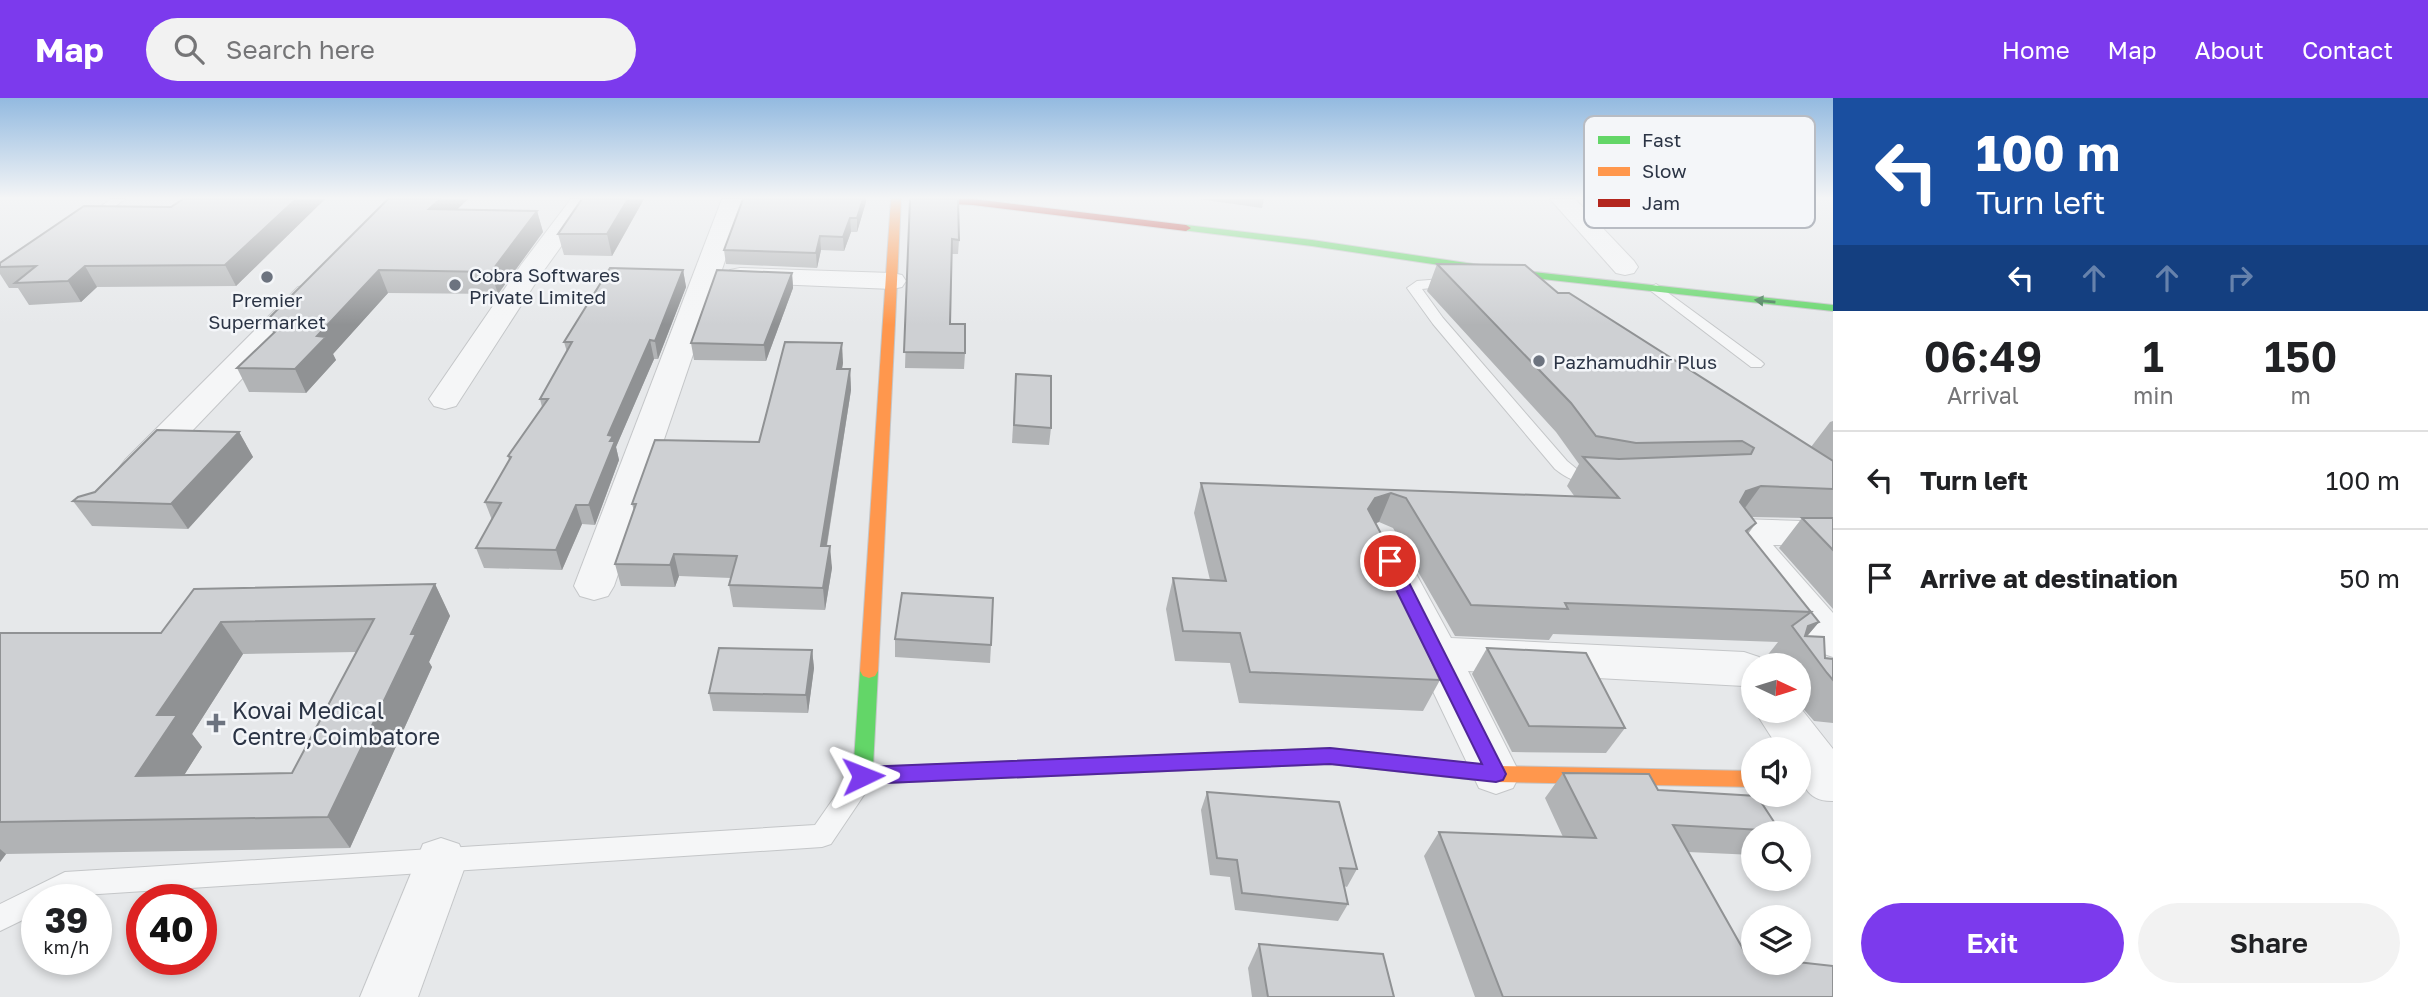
<!DOCTYPE html>
<html lang="en">
<head>
<meta charset="utf-8">
<style>
	:root { --surface:#fff; --page:#f2f2f2; --text:#202124; --muted:#757577; --line:#e0e0e0; --accent:#7c3aed }
	body { margin:0; font-family:"Golos Text",sans-serif; background:var(--page); color:var(--text); height:100vh; display:flex; flex-direction:column; font-size:26px; white-space:nowrap }
	* { box-sizing:border-box; margin:0 }
	p { font-size:23px; color:var(--muted) }
	.icon { flex:none; width:38px; height:38px; fill:none; stroke:currentColor; stroke-width:2; stroke-linecap:round; stroke-linejoin:round }
	.map { position:relative; flex:1; overflow:hidden }
	.panel { display:flex; flex-direction:column; background:var(--surface); width:595px }
	.panel>* { flex:none }
	.banner { background:#1a4fa0; color:#fff; overflow:hidden }
	.needle { width:46px; rotate:94deg }
	.tools { position:absolute; left:1741px; top:555px; display:grid; gap:14px }
	.tools a { display:grid; place-items:center; width:70px; height:70px; border-radius:50%; background:var(--surface); box-shadow:0 4px 10px #0003; font-size:35px }
	.speed { position:absolute; left:21px; top:786px; display:flex; gap:14px; font-size:35px; font-weight:700; text-align:center }
	.speed>* { display:grid; place-content:center; width:91px; height:91px; border-radius:50%; background:var(--surface); box-shadow:0 4px 10px #0003; line-height:1 }
	.speed small { font-size:18px; font-weight:400 }
	.speed .limit { border:10px solid #d22; background:#fff; color:#111 }
	.pin { position:absolute; display:grid; place-items:center; width:60px; height:60px; color:#fff; margin:-30px; border:4px solid #fff; border-radius:50%; box-shadow:0 2px 7px #0007 }
	.me { position:absolute; width:77px; margin:-38px; rotate:88deg; stroke-linejoin:round; filter:drop-shadow(0 0 5px #0008) }
	.turn { display:flex; align-items:center; gap:24px; height:147px; padding:0 28px; font-size:32px }
	.turn .icon { width:91px; height:91px; stroke-width:2.5 }
	.turn b { display:block; font-size:49px; line-height:60px }
	.lanes { display:flex; align-items:center; height:66px; padding:0 28px; background:#0003; justify-content:center; gap:35px; direction:ltr }
	.lanes .off { opacity:.35 }
	.eta { display:flex; justify-content:space-evenly; align-items:center; height:119px; text-align:center }
	.eta b { font-size:42px; font-weight:600; line-height:49px }
	.cta { display:flex; gap:14px; margin-top:auto; padding:14px 28px }
	.cta a { flex:1; height:80px; border-radius:42px; background:var(--accent); color:#fff; font-size:28px; font-weight:600; line-height:80px; text-align:center }
	.cta a+a { background:var(--page); color:var(--text) }
	ul { padding:0; list-style:none }
	li { display:flex; align-items:center; gap:21px; height:98px; padding:0 28px; border-top:2px solid var(--line) }
	li div { flex:1 }
	li b { display:block; font-size:26px }
	li em { font-style:normal }
	header { display:flex; align-items:center; gap:42px; box-sizing:border-box; height:98px; padding:0 35px; background:var(--accent); color:#fff }
	header strong { font-size:33px }
	nav { display:flex; gap:38px; margin-inline-start:auto; font-size:24px }
	.search { width:490px; height:63px; background:var(--page); display:flex; align-items:center; gap:18px; box-sizing:border-box; padding:0 24px; border-radius:38px; color:var(--muted); font-size:26px }
	main { display:flex; flex:1; min-height:0 }
	.map>svg:first-child { display:block }
</style>
</head>
<body>
<header>
<strong>Map</strong>
<div class="search"><svg class="icon" aria-label="search" viewBox="0 0 24 24"><circle cx="10" cy="10" r="6"/><path d="M15 15l6 6"/></svg>Search here</div>
<nav><a>Home</a><a>Map</a><a>About</a><a>Contact</a></nav>
</header>
<main>
<div class="map">
<svg width="1833" height="899" viewBox="0 0 1833 899">
	<rect width="100%" height="100%" fill="#e6e8ea"/>
	<g fill="none" stroke-linecap="round" stroke-linejoin="round">
		<defs>
			<g id="lane">
				<polygon points="112,101 125,101 92,125 84,125 84,119"/>
				<path d="M1454,180l7,4 -2,3 -37,4 21,29 124,143 11,9 25,6 3,4 -3,4c-16,4 -36,-5 -48,-15l-122,-145 -26,-36 10,-7z"/>
				<polygon points="1656,186 1761,263 1764,266 1761,269 1751,269 1651,193 1649,190"/>
				<polygon points="863,668 872,671 875,678 872,685 831,746 822,749 68,798 61,802 37,802 37,815 0,833 0,806 65,774 815,727 854,671"/>
			</g>
			<g id="street">
				<polygon points="571,101 595,101 542,175 456,308 445,311 434,308 429,301 521,167"/>
				<polygon points="722,101 746,101 614,488 608,498 594,502 580,498 574,488"/>
				<polygon points="1550,101 1575,101 1634,163 1638,169 1634,175 1625,177 1616,175"/>
				<polygon points="740,170 892,175 902,177 906,183 902,189 892,191 730,184 727,178 730,172"/>
				<polygon points="308,187 318,189 322,195 318,201 149,378 137,381 125,378 119,370 125,362 298,189"/>
				<polygon points="1740,421 1833,424 1833,448 1773,447 1833,515 1833,559 1818,554 1727,442 1721,433 1727,424"/>
				<polygon points="1388,446 1402,450 1451,540 1744,554 1759,559 1764,567 1754,567 1754,585 1744,588 1468,573 1520,676 1513,690 1496,696 1479,690 1369,459 1374,450"/>
				<path d="M1799,608l34,43v52c-32,1 -34,-27 -34,-52h-20l-25,-39h45z"/>
				<polygon points="441,740 459,746 467,763 418,899 360,899 423,746"/>
			</g>
			<g id="fast">
				<polygon points="1186,127 1312,142 1507,171 1833,207 1833,213 1507,177 1312,148 1182,132 1181,130"/>
				<polygon points="869,566 875,568 878,573 873,669 1330,650 1494,668 1501,670 1504,676 1501,682 1494,684 1330,666 863,686 856,684 853,678 860,573 863,568"/>
			</g>
			<g id="slow">
				<polygon points="891,101 901,101 878,573 875,578 869,580 863,578 860,573"/>
				<polygon points="1494,668 1754,673 1754,689 1494,684 1487,682 1484,676 1487,670"/>
			</g>
			<polygon id="jam" points="911,101 973,101 1186,127 1191,130 1186,133 973,107 916,104"/>
		</defs>
		<use href="#lane" stroke="#c4c6c8" stroke-width="2"/>
		<use href="#street" stroke="#c4c6c8" stroke-width="2"/>
		<use href="#fast" stroke="#c4c6c8" stroke-width="2"/>
		<use href="#slow" stroke="#c4c6c8" stroke-width="2"/>
		<use href="#jam" stroke="#c4c6c8" stroke-width="2"/>
		<use href="#lane" fill="#f5f6f7" fill-rule="evenodd"/>
		<use href="#street" fill="#f5f6f7" fill-rule="evenodd"/>
		<use href="#fast" fill="#63d668" fill-rule="evenodd"/>
		<use href="#slow" fill="#ff974d" fill-rule="evenodd"/>
		<use href="#jam" fill="#b3261e" fill-rule="evenodd"/>
	</g>
	<g fill="#b1b3b5" fill-rule="evenodd">
		<polygon points="325,101 236,188 97,189 81,204 29,207 18,190 9,190 0,176 0,165 171,109"/>
		<polygon points="388,101 468,101 457,111 537,113 543,134 498,196 388,195 333,256 336,262 306,295 249,294 237,270 273,235 268,221"/>
		<polygon points="582,101 644,101 612,158 564,157 558,136"/>
		<polygon points="910,101 959,142 958,156 952,156 950,226 965,255 964,271 905,270"/>
		<polygon points="1198,101 1264,101 1262,110"/>
		<polygon points="866,104 857,134 851,134 844,153 821,152 817,170 726,166 724,152"/>
		<polygon points="1437,166 1558,195 1811,349 1830,324 1833,323 1833,511 1779,450 1802,420 1752,419 1756,425 1748,436 1819,524 1807,538 1825,560 1833,561 1833,625 1814,623 1799,606 1799,567 1772,567 1766,559 1778,544 1553,536 1549,542 1455,538 1393,430 1379,424 1376,425 1415,500 1409,512 1440,582 1423,613 1239,605 1230,565 1175,563 1166,511 1173,480 1210,482 1194,415 1201,385 1575,399 1567,388 1579,366 1556,334 1427,193"/>
		<polygon points="683,172 686,189 658,261 654,261 616,349 619,362 595,427 582,426 562,472 484,470 476,450 492,422 485,404 509,362 508,358 542,309 540,301 567,254 564,244"/>
		<polygon points="792,175 793,190 766,263 694,262 691,245"/>
		<polygon points="843,265 842,271 850,271 851,292 827,448 832,470 825,512 733,509 729,487 731,480 679,478 675,489 621,488 615,466 634,413 632,406 759,344"/>
		<polygon points="1016,276 1051,330 1049,347 1012,345"/>
		<polygon points="239,334 253,359 188,431 92,428 73,403"/>
		<path d="M435,486l15,32 -21,46 3,5 -82,181 -344,6 -6,8v-229h161zM356,554l-64,121 -108,2 18,-28 -10,-13 51,-80z"/>
		<polygon points="895,541 991,547 990,565 895,559"/>
		<polygon points="1487,550 1625,630 1606,655 1512,654 1472,576"/>
		<polygon points="812,552 814,570 808,615 713,613 709,595"/>
		<polygon points="1563,675 1658,692 1780,733 1777,735 1754,735 1754,757 1688,754 1748,860 1833,899 1475,899 1424,758 1439,734 1563,739 1545,700"/>
		<polygon points="1207,694 1357,771 1347,789 1344,788 1348,806 1338,823 1235,812 1230,779 1210,777 1201,712"/>
		<polygon points="1259,846 1394,899 1252,899 1248,870"/>
	</g>
	<g fill="#909294">
		<polygon points="296,101 325,101 236,188 225,167"/>
		<polygon points="440,101 468,101 436,132 429,111"/>
		<polygon points="628,101 644,101 612,158 607,136"/>
		<polygon points="863,101 866,101 866,104 857,134 857,120"/>
		<polygon points="537,113 543,134 498,196 491,174"/>
		<polygon points="850,120 851,134 844,153 843,139"/>
		<polygon points="820,138 821,152 817,170 816,155"/>
		<polygon points="85,168 97,189 81,204 68,183"/>
		<polygon points="379,172 388,195 333,256 336,262 306,295 295,271 317,238"/>
		<polygon points="683,172 686,189 658,261 655,243"/>
		<polygon points="792,175 793,190 766,263 764,247"/>
		<polygon points="650,242 654,261 616,349 619,362 595,427 589,407 608,337"/>
		<polygon points="842,245 843,265 838,292 837,271"/>
		<polygon points="850,271 851,292 823,470 821,448"/>
		<polygon points="239,334 253,359 188,431 171,406"/>
		<polygon points="1761,388 1739,418 1725,423 1746,393"/>
		<polygon points="1391,395 1379,424 1363,430 1368,411 1375,400"/>
		<polygon points="576,407 582,426 562,472 556,452"/>
		<polygon points="830,448 832,470 825,512 823,490"/>
		<polygon points="674,456 679,478 675,489 670,467"/>
		<polygon points="435,486 450,518 429,564 432,569 350,750 328,719"/>
		<polygon points="221,524 243,556 192,636 202,649 164,709 136,678 157,617"/>
		<polygon points="1819,524 1803,543 1808,528"/>
		<polygon points="812,552 814,570 808,615 806,597"/>
		<polygon points="0,751 6,756 0,764"/>
	</g>
	<g fill="#ced0d3" stroke="#909294" stroke-width="2" fill-rule="evenodd">
		<polygon points="183,101 296,101 225,167 85,168 68,183 15,185 36,168 0,169 0,165 84,108 171,109"/>
		<polygon points="388,101 440,101 429,111 537,113 491,174 379,172 317,238 326,239 295,271 237,270 280,229 270,229 277,221 268,221"/>
		<polygon points="582,101 628,101 607,136 558,136"/>
		<polygon points="743,101 863,101 857,120 850,120 843,139 820,138 816,155 724,152"/>
		<polygon points="910,101 958,101 959,142 952,141 950,226 965,226 965,255 904,254"/>
		<polygon points="1437,166 1525,167 1558,195 1569,195 1833,363 1833,391 1761,388 1746,393 1740,404 1756,425 1746,433 1819,524 1808,528 1805,538 1824,539 1825,560 1833,561 1833,582 1827,575 1792,528 1811,514 1565,505 1568,511 1471,507 1406,400 1391,395 1375,400 1368,411 1415,500 1404,500 1440,582 1250,574 1240,535 1183,533 1173,480 1226,483 1201,385 1619,400 1583,359 1619,361 1751,356 1754,350 1742,343 1636,345 1596,338 1571,305"/>
		<polygon points="610,170 683,172 655,243 650,242 608,337 613,338 610,343 615,343 589,407 576,407 556,452 476,450 501,405 485,404 511,359 508,358 548,301 540,301 572,244 564,244"/>
		<polygon points="717,172 792,175 764,247 691,245"/>
		<polygon points="785,244 842,245 837,271 850,271 821,448 830,448 823,490 729,487 737,458 674,456 670,467 615,466 636,406 632,406 655,342 759,344"/>
		<polygon points="1016,276 1051,278 1051,330 1014,327"/>
		<polygon points="157,332 239,334 171,406 73,403 78,399 95,394"/>
		<polygon points="1802,420 1833,420 1833,452"/>
		<path d="M435,486l-24,50h5l-88,183 -328,5v-189h161l33,-44zM374,521l-82,154 -156,3 41,-61h-20l64,-93z"/>
		<polygon points="902,495 993,500 991,547 895,541"/>
		<polygon points="719,550 812,552 806,597 709,595"/>
		<polygon points="1487,550 1586,555 1625,630 1529,628"/>
		<polygon points="1563,675 1649,676 1658,692 1757,698 1780,733 1673,727 1748,860 1754,860 1754,864 1797,864 1833,868 1833,899 1503,899 1439,734 1596,740"/>
		<polygon points="1207,694 1339,704 1357,771 1340,770 1348,806 1242,795 1237,762 1217,760"/>
		<polygon points="1259,846 1383,856 1394,899 1268,899"/>
	</g>
	<defs><path id="oneway-solid" d="M-6-.8H1V-3.2L6.5 0L1 3.2V.8H-6Z" transform="scale(1.75)"/></defs>
	<use fill="#447d55" href="#oneway-solid" transform="translate(1765 203) rotate(-174)"/>
	<linearGradient id="sky" x2="0" y2="1"><stop stop-color="#93bae0"/><stop offset="0.44" stop-color="#f4f5f6"/><stop offset="1" stop-color="#f4f5f6" stop-opacity="0"/></linearGradient>
	<rect width="1833" height="227" fill="url(#sky)"/>
	<polygon fill="#7c3aed" stroke="#51269a" stroke-width="2" points="1390,458 1398,463 1503,670 1506,676 1503,682 1496,684 1330,666 863,686 856,684 853,678 856,672 863,669 1330,650 1482,666 1382,463"/>
	<g fill="#6c737f" stroke="#f4f6f9" stroke-width="2.5">
		<circle cx="267" cy="179" r="7"/>
		<circle cx="455" cy="187" r="7"/>
		<circle cx="1539" cy="263" r="7"/>
		<path d="M212.5 614.5h7v7h7v7h-7v7h-7v-7h-7v-7h7z"/>
	</g>
	<g text-anchor="middle" dominant-baseline="central" stroke-width="5" stroke-linejoin="round" paint-order="stroke">
		<g font-size="19" fill="#2b3445" stroke="#f4f6f9" text-anchor="start">
			<text x="469" y="176">Cobra Softwares<tspan x="469" dy="22">Private Limited</tspan></text>
			<text x="267" y="201" text-anchor="middle">Premier<tspan x="267" dy="22">Supermarket</tspan></text>
			<text x="1553" y="263">Pazhamudhir Plus</text>
		</g>
		<g font-size="23" fill="#2b3445" stroke="#f4f6f9" text-anchor="start">
			<text x="232" y="612">Kovai Medical<tspan x="232" dy="26">Centre,Coimbatore</tspan></text>
		</g>
	</g>
	<rect x="1584" y="18" width="231" height="112" rx="10" fill="#f4f6f9" stroke="#b8bcc3" stroke-width="2"/>
	<rect x="1598" y="38" width="32" height="8" fill="#63d668"/>
	<rect x="1598" y="69" width="32" height="9" fill="#ff974d"/>
	<rect x="1598" y="101" width="32" height="8" fill="#b3261e"/>
	<g font-size="19" fill="#2b3445">
		<text x="1642" y="49">Fast</text>
		<text x="1642" y="80">Slow</text>
		<text x="1642" y="112">Jam</text>
	</g>
</svg>
<div class="tools">
<a><svg class="needle" viewBox="-14 -14 28 28"><path d="M0-13l5 13h-10z" fill="#e53935"/><path d="M0 13l5-13h-10z" fill="#757577"/></svg></a>
<a><svg class="icon" aria-label="sound" viewBox="0 0 24 24"><path d="M4 9h4l5-4v14l-5-4H4zM17 9q2 3 0 6"/></svg></a>
<a><svg class="icon" aria-label="search" viewBox="0 0 24 24"><circle cx="10" cy="10" r="6"/><path d="M15 15l6 6"/></svg></a>
<a><svg class="icon" aria-label="layers" viewBox="0 0 24 24"><path d="M12 4l9 5-9 5-9-5zM3 14l9 5 9-5"/></svg></a>
</div>
<div class="speed"><div>39<small>km/h</small></div><div class="limit">40</div></div>
<div class="pin" style="left:1390px;top:463px;background:#d93025"><svg class="icon" aria-label="arrive" viewBox="0 0 24 24"><path d="M6 21V4h12l-3 4 3 4H6"/></svg></div>
<svg class="me" style="left:863px;top:678px" viewBox="-20 -20 40 40"><path d="M0-17L14 15 0 8-14 15z" fill="#7c3aed" stroke="#fff" stroke-width="4"/></svg>
</div>
<section class="panel">
<div class="banner">
<div class="turn"><svg class="icon" aria-label="left" viewBox="0 0 24 24"><path d="M17 20v-9H6M10 6l-5 5 5 5"/></svg><div><b>100 m</b>Turn left</div></div>
<div class="lanes"><svg class="icon" aria-label="left" viewBox="0 0 24 24"><path d="M17 20v-9H6M10 6l-5 5 5 5"/></svg><svg class="icon off" aria-label="ahead" viewBox="0 0 24 24"><path d="M12 20V5M6 11l6-6 6 6"/></svg><svg class="icon off" aria-label="ahead" viewBox="0 0 24 24"><path d="M12 20V5M6 11l6-6 6 6"/></svg><svg class="icon off" aria-label="right" viewBox="0 0 24 24"><path d="M7 20v-9h11M14 6l5 5-5 5"/></svg></div>
</div>
<div class="eta">
<div><b>06:49</b><p>Arrival</p></div>
<div><b>1</b><p>min</p></div>
<div><b>150</b><p>m</p></div>
</div>
<ul>
<li><svg class="icon" aria-label="left" viewBox="0 0 24 24"><path d="M17 20v-9H6M10 6l-5 5 5 5"/></svg><div><b>Turn left</b></div><em>100 m</em></li>
<li><svg class="icon" aria-label="arrive" viewBox="0 0 24 24"><path d="M6 21V4h12l-3 4 3 4H6"/></svg><div><b>Arrive at destination</b></div><em>50 m</em></li>
</ul>
<div class="cta"><a>Exit</a><a>Share</a></div>
</section>
</main>
</body>
</html>
